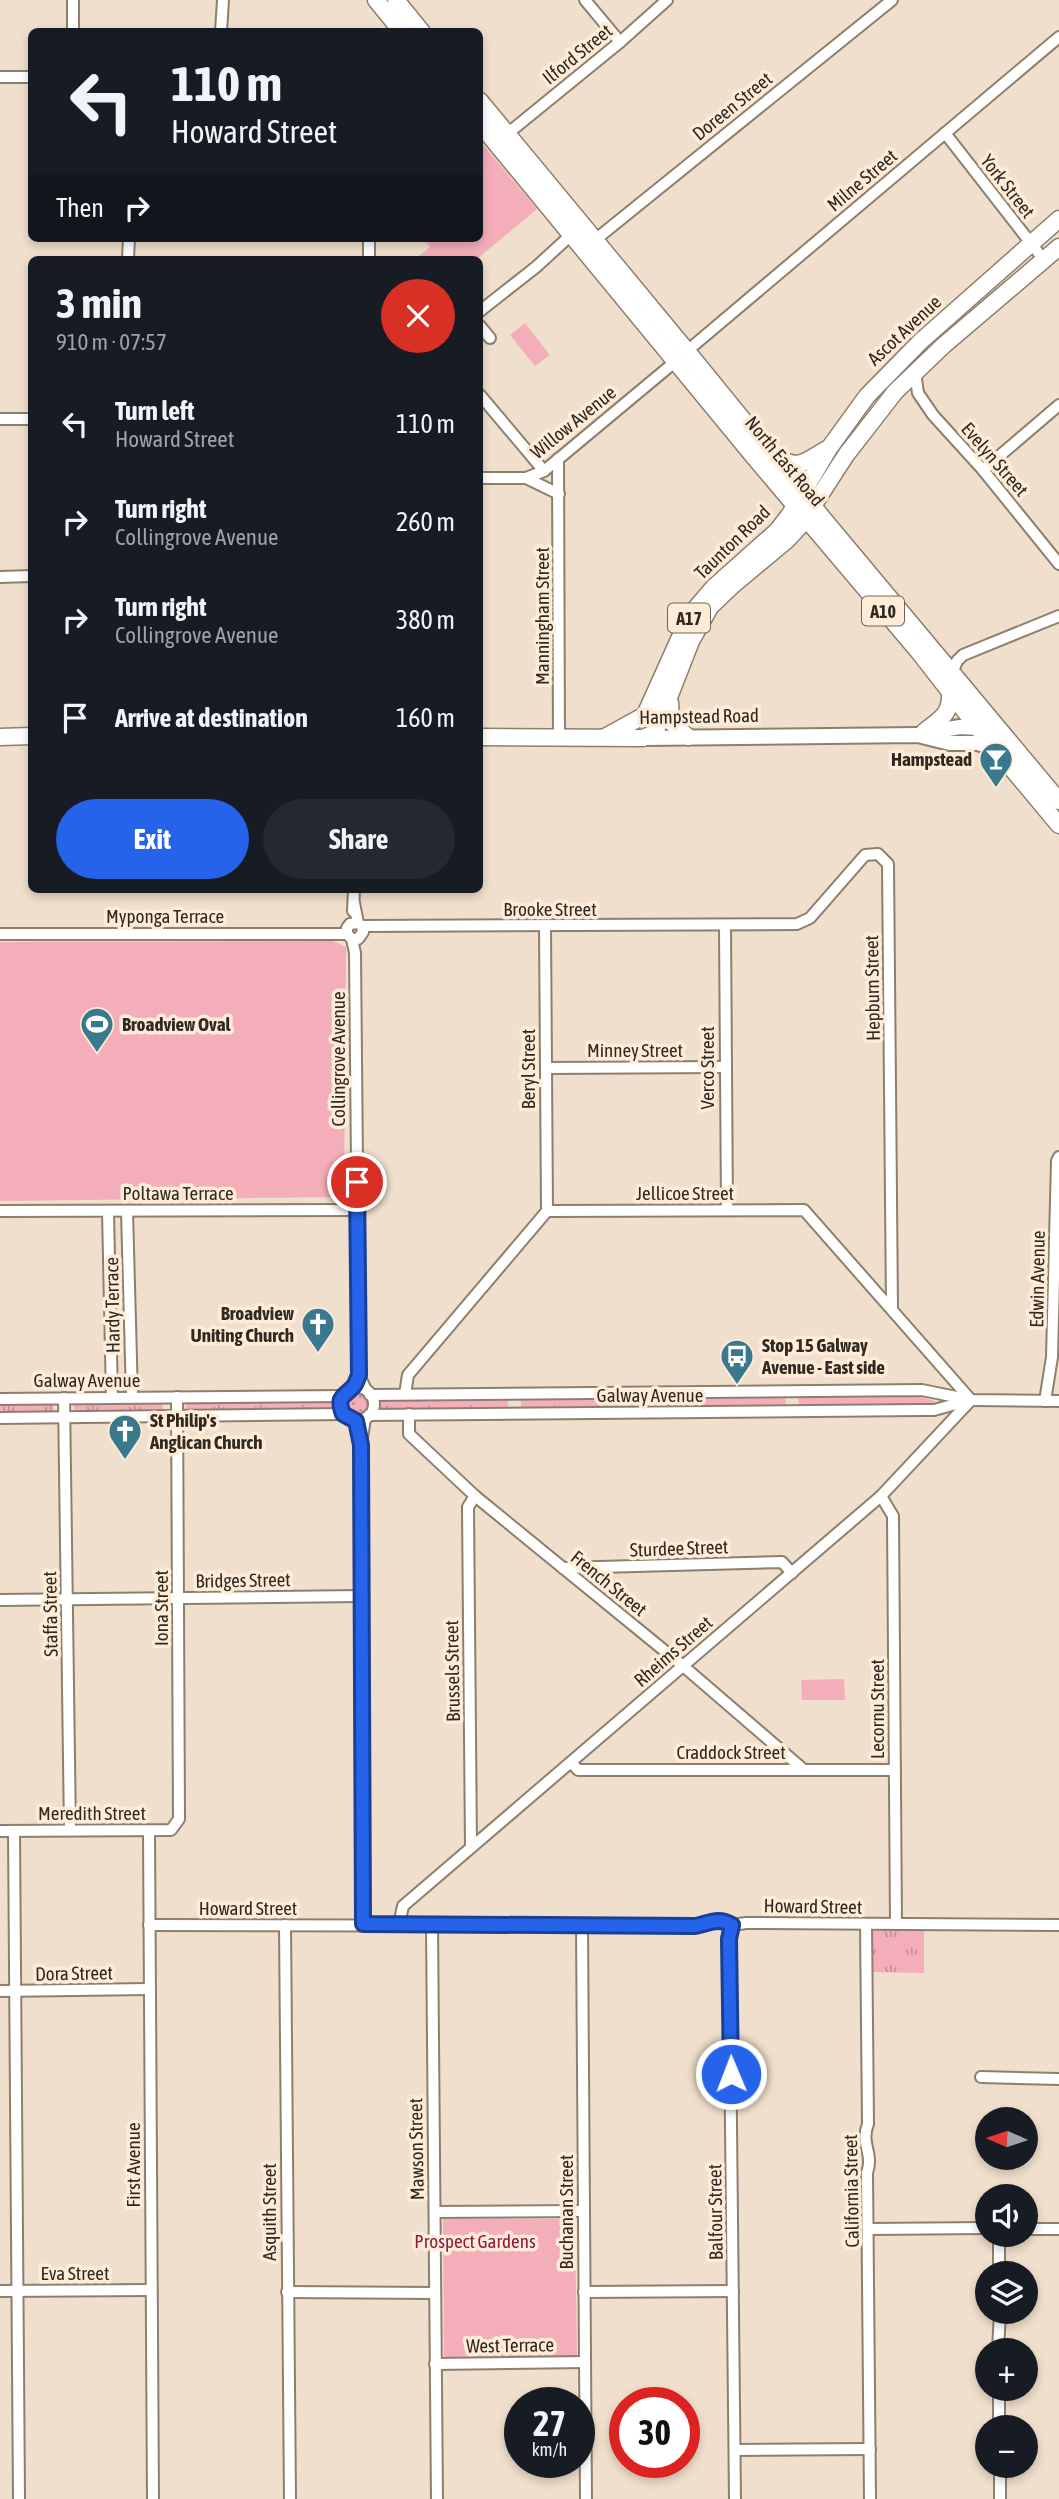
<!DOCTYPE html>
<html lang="en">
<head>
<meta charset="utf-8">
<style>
	:root { --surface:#171b24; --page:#242831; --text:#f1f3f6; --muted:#9ea1a6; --accent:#2563eb }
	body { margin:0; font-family:"Asap Condensed",sans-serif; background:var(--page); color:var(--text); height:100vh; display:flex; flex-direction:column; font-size:26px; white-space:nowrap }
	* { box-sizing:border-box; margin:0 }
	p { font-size:23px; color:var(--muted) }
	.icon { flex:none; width:38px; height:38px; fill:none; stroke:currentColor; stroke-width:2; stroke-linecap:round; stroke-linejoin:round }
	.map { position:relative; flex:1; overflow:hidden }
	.side { position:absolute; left:28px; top:256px; width:455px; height:637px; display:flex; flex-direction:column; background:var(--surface); border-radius:10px; box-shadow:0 4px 10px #0003 }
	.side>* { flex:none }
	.hud { position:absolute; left:28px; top:28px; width:455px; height:214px; border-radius:10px; box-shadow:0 4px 10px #0003; background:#171b24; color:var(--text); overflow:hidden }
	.needle { width:46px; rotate:273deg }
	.controls { position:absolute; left:975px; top:2107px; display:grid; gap:14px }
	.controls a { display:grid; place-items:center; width:63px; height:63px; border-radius:50%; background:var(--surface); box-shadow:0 4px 10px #0003; font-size:35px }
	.speed { position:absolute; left:504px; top:2387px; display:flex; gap:14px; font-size:35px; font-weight:700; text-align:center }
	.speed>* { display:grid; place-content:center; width:91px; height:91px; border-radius:50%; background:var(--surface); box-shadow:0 4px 10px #0003; line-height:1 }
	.speed small { font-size:18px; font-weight:400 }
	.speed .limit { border:10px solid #d22; background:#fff; color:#111 }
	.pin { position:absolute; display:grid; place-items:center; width:60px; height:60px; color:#fff; margin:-30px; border:4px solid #fff; border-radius:50%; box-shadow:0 2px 7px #0007 }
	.me { position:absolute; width:77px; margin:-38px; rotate:359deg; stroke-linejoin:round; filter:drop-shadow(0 0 5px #0008) }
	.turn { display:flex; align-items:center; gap:24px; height:147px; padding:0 28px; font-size:32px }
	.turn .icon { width:91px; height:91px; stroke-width:2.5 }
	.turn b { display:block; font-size:49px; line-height:60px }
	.then { display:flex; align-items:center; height:66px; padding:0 28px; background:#0003; gap:14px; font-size:26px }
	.round { display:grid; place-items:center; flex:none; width:74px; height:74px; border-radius:37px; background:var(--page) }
	.head { display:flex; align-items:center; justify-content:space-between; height:119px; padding:0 28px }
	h1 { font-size:42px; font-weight:700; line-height:52px }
	.primary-button { display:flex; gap:14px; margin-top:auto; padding:14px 28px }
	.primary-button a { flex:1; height:80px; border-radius:42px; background:var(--accent); color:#fff; font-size:28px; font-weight:700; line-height:80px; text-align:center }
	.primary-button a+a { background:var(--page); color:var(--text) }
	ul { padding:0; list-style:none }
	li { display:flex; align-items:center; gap:21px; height:98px; padding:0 28px }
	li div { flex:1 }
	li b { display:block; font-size:26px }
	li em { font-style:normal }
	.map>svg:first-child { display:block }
</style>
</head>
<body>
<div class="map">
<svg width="1059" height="2499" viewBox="0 0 1059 2499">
	<defs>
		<pattern id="grass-tufts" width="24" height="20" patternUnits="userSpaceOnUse" patternTransform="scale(1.75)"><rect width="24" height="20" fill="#f4aeb9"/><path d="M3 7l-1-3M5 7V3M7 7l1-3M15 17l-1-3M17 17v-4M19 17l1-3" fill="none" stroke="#c68e96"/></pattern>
		<pattern id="garden-dots" width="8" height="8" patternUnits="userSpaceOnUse" patternTransform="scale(1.75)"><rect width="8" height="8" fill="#f4aeb9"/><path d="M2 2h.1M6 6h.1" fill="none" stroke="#c68e96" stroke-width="1.8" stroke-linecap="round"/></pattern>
	</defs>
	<rect width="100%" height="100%" fill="#f0dfcc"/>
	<g fill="url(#grass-tufts)">
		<polygon points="782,1396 786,1400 785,1408 662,1408 661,1399 665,1397"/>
		<path d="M802,1396c28,0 113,-6 134,6l-26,4 -111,1 -1,-9z"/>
		<polygon points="645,1397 648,1401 648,1407 521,1408 521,1401 524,1398"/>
		<polygon points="505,1398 508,1401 508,1409 379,1412 378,1399"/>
		<polygon points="336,1400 336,1411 185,1411 187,1401"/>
		<polygon points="0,1402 53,1403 54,1411 0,1415"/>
		<polygon points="162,1402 163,1412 74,1412 74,1403"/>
		<polygon points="868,1927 924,1927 924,1973 868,1972"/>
	</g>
	<g fill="#f4aeb9">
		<polygon points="480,141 537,209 477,259 415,259 430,247 423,238 480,238"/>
		<polygon points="525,323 550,355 535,366 510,335"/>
		<polygon points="333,941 346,947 344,1197 0,1201 0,942"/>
		<polygon points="844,1679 845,1700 802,1700 801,1680"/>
		<polygon points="443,2219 575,2219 577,2356 444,2357"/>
	</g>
	<circle fill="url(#garden-dots)" cx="356" cy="1404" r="12"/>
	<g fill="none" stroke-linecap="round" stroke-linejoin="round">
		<defs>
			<g id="minor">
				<polyline points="585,0 620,42"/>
				<polyline points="73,32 73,0"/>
				<polyline points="221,32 223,0"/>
				<polyline points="0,77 32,77"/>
				<polyline points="945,133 1044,260"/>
				<polyline points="507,134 620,42 667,0"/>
				<polyline points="369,238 369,259"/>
				<polyline points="595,240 892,0"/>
				<polyline points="128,259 129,238"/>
				<polyline points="480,311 536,267 571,235"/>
				<polyline points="480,326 490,338"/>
				<polyline points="687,351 1059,37"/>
				<polyline points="915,372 918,393 933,415 983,470 1059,564"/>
				<polyline points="480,395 544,471"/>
				<polyline points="0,419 32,419"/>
				<polyline points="558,459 559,737"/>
				<polyline points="983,470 1059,405"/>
				<polyline points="480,478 526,478 544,471 676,361"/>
				<polyline points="526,478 559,494"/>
				<polyline points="0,577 32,576"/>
				<polyline points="952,673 957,661 963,655 1059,616"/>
				<polyline points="354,903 358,923 362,926 363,932 358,939 352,939 347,934 347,928 350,924 358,923"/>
				<polyline points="353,911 354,889"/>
				<polyline points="362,926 797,924 810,918 865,855 878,854 888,864 892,1309"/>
				<polyline points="725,926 727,1210"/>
				<polyline points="545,927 547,1211"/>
				<polyline points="0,934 347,934"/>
				<polyline points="352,939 355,953 359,1375 366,1390"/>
				<polyline points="546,1068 724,1067"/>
				<polyline points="0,1211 357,1210"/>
				<polyline points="108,1211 112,1398"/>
				<polyline points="127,1211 132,1397"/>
				<circle cx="357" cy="1404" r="17"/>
				<polyline points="405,1394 408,1375 547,1211 804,1210 971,1400"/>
				<polyline points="370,1395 922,1390 971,1400 1059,1401"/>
				<polyline points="64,1398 70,1830"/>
				<polyline points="0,1399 342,1396"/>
				<polyline points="1045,1401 1052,1357 1057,1161 1059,1157"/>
				<polyline points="409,1414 409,1434 475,1496 682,1665 804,1770"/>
				<polyline points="369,1415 919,1410 934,1410 967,1401"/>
				<polyline points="0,1418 343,1414"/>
				<polyline points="881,1496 893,1516 896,1924"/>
				<polyline points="563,1568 782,1562 792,1573"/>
				<polyline points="0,1600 360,1596"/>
				<polyline points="571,1762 578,1770 895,1770"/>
				<polyline points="0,1831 171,1830 179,1819 177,1397"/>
				<polyline points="14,1831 19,2499"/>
				<polyline points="149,1831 153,2499"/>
				<polyline points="471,1847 468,1507 475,1496"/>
				<polyline points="363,1924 361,1445 365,1418"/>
				<path d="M866,1924l2,200c-8,20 6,29 -1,49l3,326"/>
				<path d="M149,1925l546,1c14,-3 23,-9 37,-1l14,-2 313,2"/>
				<polyline points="285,1925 290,2499"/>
				<polyline points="399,1925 403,1906 881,1496 971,1400"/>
				<polyline points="432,1925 437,2499"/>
				<polyline points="582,1925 586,2499"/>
				<polyline points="732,1925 729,1939 735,2499"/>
				<polyline points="0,1991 149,1989"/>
				<polyline points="981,2077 1059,2079"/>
				<polyline points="435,2212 583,2211"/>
				<polyline points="869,2229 987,2228"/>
				<polyline points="1026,2229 1059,2229"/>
				<polyline points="999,2235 999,2273"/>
				<polyline points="0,2291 151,2290"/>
				<polyline points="287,2292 434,2293"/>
				<polyline points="584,2292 733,2291"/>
				<polyline points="998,2350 1000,2312"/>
				<polyline points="435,2364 585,2362"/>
				<polyline points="999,2389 999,2427"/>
				<polyline points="736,2450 870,2449"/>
				<polyline points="1000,2466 1000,2499"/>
			</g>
			<g id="major">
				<polyline points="924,733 960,727 978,728"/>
				<polyline points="645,738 918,735 950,743 977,743 996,748"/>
			</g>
			<g id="highway">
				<polyline points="376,0 402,32"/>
				<polyline points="396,0 422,32"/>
				<polyline points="480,101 687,351 821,516 1059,801"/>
				<polyline points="480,124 754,457 919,652 978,728 1059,825"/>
				<path d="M775,456c25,15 29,6 52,-7"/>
				<polyline points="670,702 671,722 688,737"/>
				<path d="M924,732c17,-14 27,-17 26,-40"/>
				<polyline points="0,737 32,736"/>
				<polyline points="480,737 643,738 655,733 691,641 710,607 733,585 787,540 800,526 846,455 895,392 944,345 1059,247"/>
				<polyline points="605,737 645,715 690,615 714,587 777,531 790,514 830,447 867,396 921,341 1059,219"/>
			</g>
		</defs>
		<use href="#minor" stroke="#8e7f6d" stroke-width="14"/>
		<use href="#major" stroke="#8e7f6d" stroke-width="18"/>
		<use href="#highway" stroke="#8e7f6d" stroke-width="19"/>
		<use href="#minor" stroke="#fff" stroke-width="10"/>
		<use href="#major" stroke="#fff" stroke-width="14"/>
		<use href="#highway" stroke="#fff" stroke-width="16"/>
	</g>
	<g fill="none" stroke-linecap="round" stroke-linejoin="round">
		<defs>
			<path id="route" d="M357,1182l2,193c-2,4 -3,9 -6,12 -9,10 -17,9 -10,27l13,7 5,24 2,479 332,2c15,-3 23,-9 37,-1l-3,14 2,135"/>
		</defs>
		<use href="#route" stroke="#184099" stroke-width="18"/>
		<use href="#route" stroke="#2563eb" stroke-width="12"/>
	</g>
	<defs>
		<symbol id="bar-pin" viewBox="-11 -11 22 30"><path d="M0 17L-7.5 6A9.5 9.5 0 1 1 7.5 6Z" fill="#39788d" stroke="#feecd9"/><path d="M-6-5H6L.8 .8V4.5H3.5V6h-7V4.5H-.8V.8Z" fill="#fff"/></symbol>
		<symbol id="stadium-pin" viewBox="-11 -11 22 30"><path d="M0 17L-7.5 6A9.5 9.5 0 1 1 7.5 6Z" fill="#39788d" stroke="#feecd9"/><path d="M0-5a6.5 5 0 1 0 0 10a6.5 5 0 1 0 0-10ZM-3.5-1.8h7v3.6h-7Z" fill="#fff"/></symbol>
		<symbol id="church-pin" viewBox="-11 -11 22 30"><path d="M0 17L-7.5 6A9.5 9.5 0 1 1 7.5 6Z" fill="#39788d" stroke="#feecd9"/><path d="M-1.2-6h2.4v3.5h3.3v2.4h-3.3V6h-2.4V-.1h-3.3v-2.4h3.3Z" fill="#fff"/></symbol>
		<symbol id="bus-pin" viewBox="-11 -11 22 30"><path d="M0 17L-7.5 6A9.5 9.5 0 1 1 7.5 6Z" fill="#39788d" stroke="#feecd9"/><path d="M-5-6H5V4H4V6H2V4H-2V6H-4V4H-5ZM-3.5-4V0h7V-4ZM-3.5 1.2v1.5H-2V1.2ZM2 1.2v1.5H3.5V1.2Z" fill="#fff"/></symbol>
	</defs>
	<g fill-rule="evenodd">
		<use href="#bar-pin" x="977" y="740" width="38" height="52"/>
		<use href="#stadium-pin" x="78" y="1005" width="38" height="52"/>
		<use href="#church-pin" x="299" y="1305" width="38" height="52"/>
		<use href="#bus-pin" x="718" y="1337" width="38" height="52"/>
		<use href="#church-pin" x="106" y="1412" width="38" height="52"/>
	</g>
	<g text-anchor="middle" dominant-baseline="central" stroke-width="7" stroke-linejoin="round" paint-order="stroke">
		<g fill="#feecd9" stroke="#6d6458" stroke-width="2">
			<rect x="862" y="596.5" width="42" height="29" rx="5"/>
			<rect x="668" y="603.5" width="42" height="29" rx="5"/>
		</g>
		<g font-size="18" font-weight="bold" fill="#2f2921">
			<text x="883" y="611">A10</text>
			<text x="689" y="618">A17</text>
		</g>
		<g font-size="19" fill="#2f2921" stroke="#feecd9">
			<text transform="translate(577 54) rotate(-39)">Ilford Street</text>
			<text transform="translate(732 106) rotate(-39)">Doreen Street</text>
			<text transform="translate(862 180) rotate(-40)">Milne Street</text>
			<text transform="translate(1008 186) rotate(52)">York Street</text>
			<text transform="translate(904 330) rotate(-43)">Ascot Avenue</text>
			<text transform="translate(573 422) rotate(-39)">Willow Avenue</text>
			<text transform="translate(995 459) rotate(49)">Evelyn Street</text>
			<text transform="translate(785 461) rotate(50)">North East Road</text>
			<text transform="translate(732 542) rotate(-44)">Taunton Road</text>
			<text transform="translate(542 616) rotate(-90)">Manningham Street</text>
			<text transform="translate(699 716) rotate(-1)">Hampstead Road</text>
			<text x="550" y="909">Brooke Street</text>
			<text x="165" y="916">Myponga Terrace</text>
			<text transform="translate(872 988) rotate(-91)">Hepburn Street</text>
			<text x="635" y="1050">Minney Street</text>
			<text transform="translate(338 1059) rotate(-90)">Collingrove Avenue</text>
			<text transform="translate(707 1068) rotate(-90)">Verco Street</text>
			<text transform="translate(528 1069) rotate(-90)">Beryl Street</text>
			<text x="178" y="1193">Poltawa Terrace</text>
			<text x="685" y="1193">Jellicoe Street</text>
			<text transform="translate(1037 1279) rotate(-89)">Edwin Avenue</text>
			<text transform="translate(112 1305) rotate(-91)">Hardy Terrace</text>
			<text x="87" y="1380">Galway Avenue</text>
			<text x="650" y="1395">Galway Avenue</text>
			<text transform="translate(679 1548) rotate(-2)">Sturdee Street</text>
			<text transform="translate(243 1580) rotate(-1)">Bridges Street</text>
			<text transform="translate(609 1583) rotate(39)">French Street</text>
			<text transform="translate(161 1608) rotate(-90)">Iona Street</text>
			<text transform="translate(50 1614) rotate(-91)">Staffa Street</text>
			<text transform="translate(673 1651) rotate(-41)">Rheims Street</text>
			<text transform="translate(452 1671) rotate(-91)">Brussels Street</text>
			<text transform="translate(877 1709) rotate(-90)">Lecornu Street</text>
			<text x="731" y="1752">Craddock Street</text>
			<text x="92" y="1813">Meredith Street</text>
			<text transform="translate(813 1906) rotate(1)">Howard Street</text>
			<text x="248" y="1908">Howard Street</text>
			<text transform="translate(74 1973) rotate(-1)">Dora Street</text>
			<text transform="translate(416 2149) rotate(-91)">Mawson Street</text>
			<text transform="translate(133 2165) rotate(-90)">First Avenue</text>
			<text transform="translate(851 2191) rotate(-91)">California Street</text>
			<text transform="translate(269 2212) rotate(-90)">Asquith Street</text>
			<text transform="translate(566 2212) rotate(-90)">Buchanan Street</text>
			<text transform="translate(715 2212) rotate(-91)">Balfour Street</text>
			<text x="75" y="2273">Eva Street</text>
			<text transform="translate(510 2345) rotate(-1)">West Terrace</text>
		</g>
		<g font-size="19" font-weight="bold" fill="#2f2921" stroke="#feecd9" text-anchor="start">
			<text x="972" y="759" text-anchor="end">Hampstead</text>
			<text x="122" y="1024">Broadview Oval</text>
			<text x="294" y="1313" text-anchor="end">Broadview<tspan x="294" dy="22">Uniting Church</tspan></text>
			<text x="762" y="1345">Stop 15 Galway<tspan x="762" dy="22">Avenue - East side</tspan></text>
			<text x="150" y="1420">St Philip's<tspan x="150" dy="22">Anglican Church</tspan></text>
		</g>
		<g font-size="19" fill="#8e1a3f" stroke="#feecd9">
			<text x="475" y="2241">Prospect Gardens</text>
		</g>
	</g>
</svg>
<div class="controls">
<a><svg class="needle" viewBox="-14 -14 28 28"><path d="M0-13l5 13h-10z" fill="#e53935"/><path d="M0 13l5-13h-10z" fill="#9ea1a6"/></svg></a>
<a><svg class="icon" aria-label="sound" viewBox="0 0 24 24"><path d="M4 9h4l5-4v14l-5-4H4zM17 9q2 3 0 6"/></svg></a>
<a><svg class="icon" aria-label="layers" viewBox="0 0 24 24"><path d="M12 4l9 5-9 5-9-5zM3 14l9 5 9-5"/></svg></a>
<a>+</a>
<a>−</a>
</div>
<div class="speed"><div>27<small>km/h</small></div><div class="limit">30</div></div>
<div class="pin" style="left:357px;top:1182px;background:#d93025"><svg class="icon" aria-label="arrive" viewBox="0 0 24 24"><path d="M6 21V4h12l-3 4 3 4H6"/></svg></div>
<svg class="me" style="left:731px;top:2074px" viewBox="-20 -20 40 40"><circle r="17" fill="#2563eb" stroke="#fff" stroke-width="3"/><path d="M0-11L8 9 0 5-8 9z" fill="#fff"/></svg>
<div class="hud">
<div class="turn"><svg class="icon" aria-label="left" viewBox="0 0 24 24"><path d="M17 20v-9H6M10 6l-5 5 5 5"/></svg><div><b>110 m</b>Howard Street</div></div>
<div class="then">Then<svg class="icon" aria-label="right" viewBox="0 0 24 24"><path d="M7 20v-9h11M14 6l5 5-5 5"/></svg></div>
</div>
<section class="side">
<div class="head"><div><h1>3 min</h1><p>910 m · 07:57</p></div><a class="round" style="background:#d93025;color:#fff"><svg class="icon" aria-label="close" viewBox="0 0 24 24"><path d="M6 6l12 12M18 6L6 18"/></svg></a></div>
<ul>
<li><svg class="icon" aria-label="left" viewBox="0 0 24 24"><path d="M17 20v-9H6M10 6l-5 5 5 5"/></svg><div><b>Turn left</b><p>Howard Street</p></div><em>110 m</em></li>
<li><svg class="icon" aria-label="right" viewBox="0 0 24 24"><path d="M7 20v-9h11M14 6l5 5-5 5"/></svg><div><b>Turn right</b><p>Collingrove Avenue</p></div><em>260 m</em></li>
<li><svg class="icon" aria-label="right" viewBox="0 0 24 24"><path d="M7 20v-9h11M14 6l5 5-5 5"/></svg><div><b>Turn right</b><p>Collingrove Avenue</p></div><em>380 m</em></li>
<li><svg class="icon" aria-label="arrive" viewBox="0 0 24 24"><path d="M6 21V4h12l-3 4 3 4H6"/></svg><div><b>Arrive at destination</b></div><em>160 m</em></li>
</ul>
<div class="primary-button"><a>Exit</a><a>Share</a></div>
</section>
</div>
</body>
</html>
